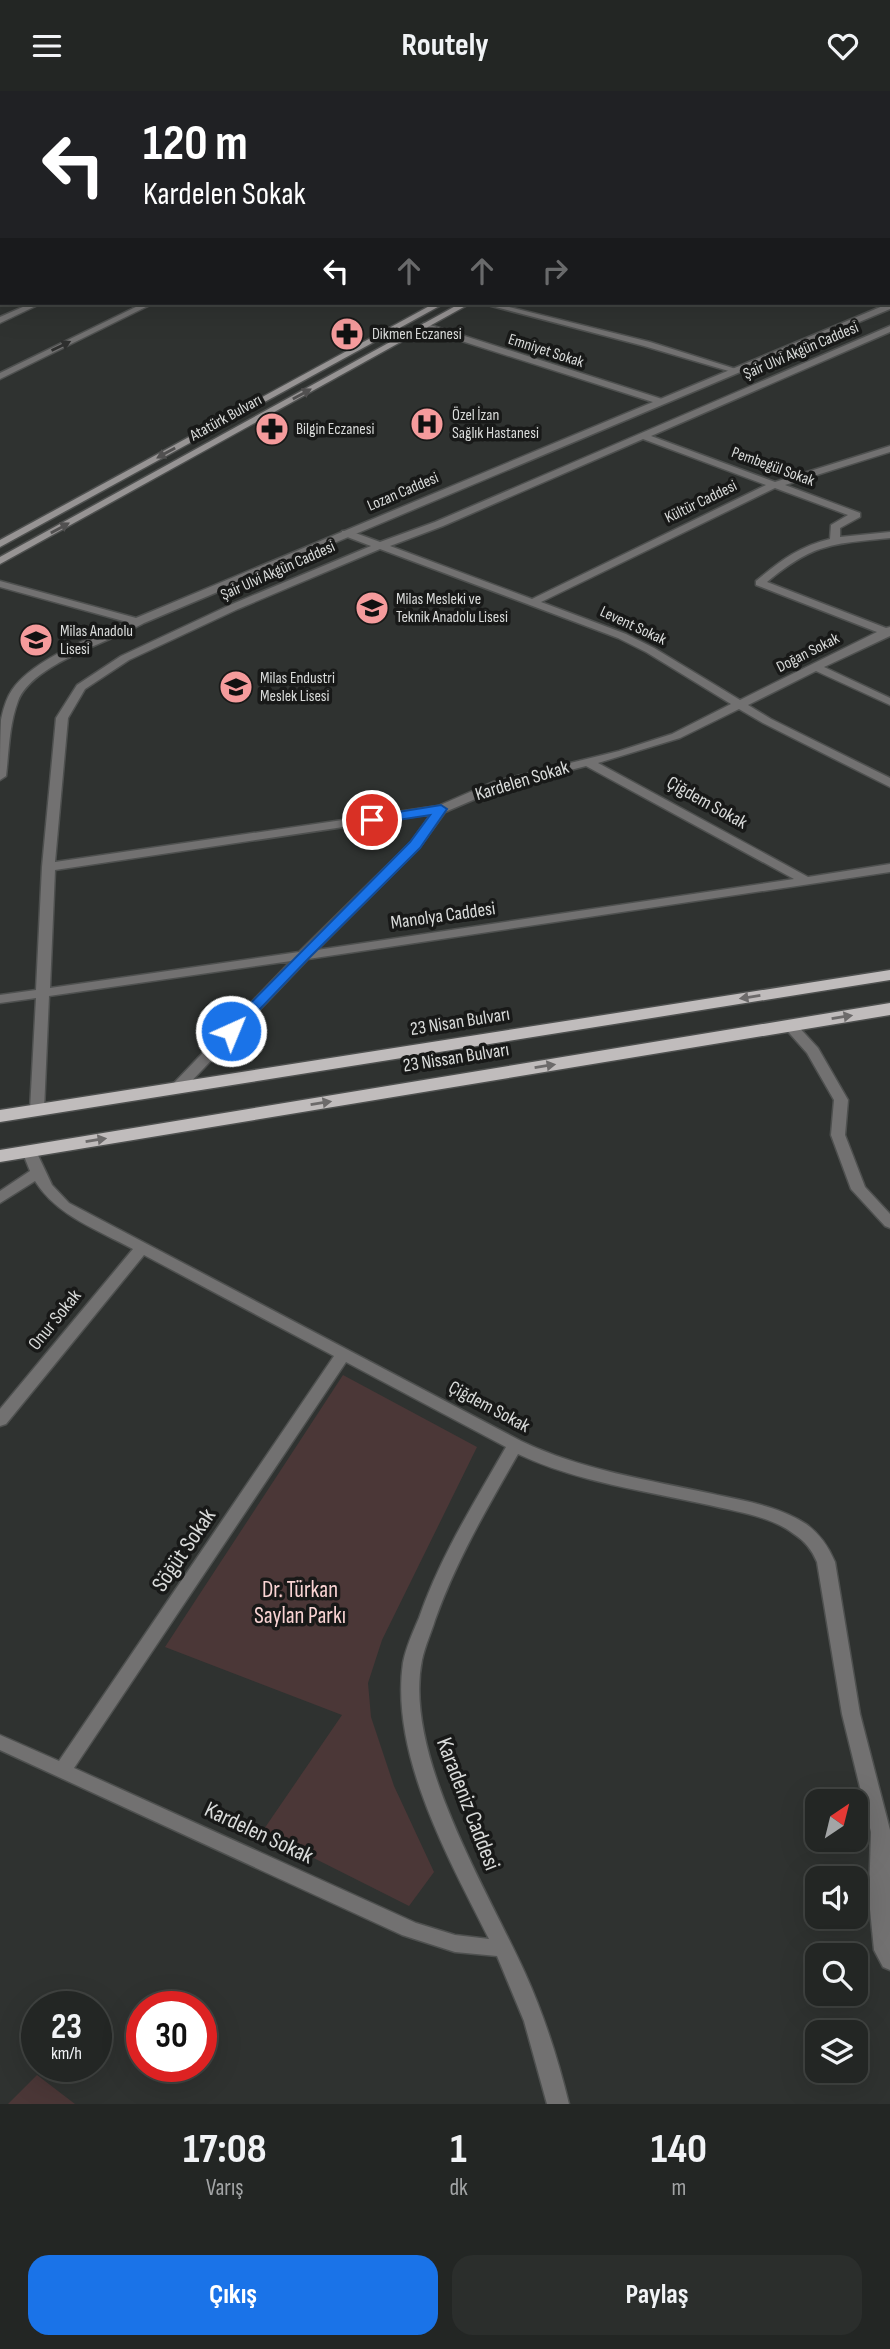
<!DOCTYPE html>
<html lang="tr">
<head>
<meta charset="utf-8">
<style>
	:root { --surface:#232624; --page:#2b2e2c; --text:#f1f3f6; --muted:#a3a5a6; --line:#404341; --accent:#1a73e8 }
	body { margin:0; font-family:"Sofia Sans Condensed",sans-serif; background:var(--page); color:var(--text); height:100vh; display:flex; flex-direction:column; font-size:26px; white-space:nowrap }
	* { box-sizing:border-box; margin:0 }
	p { font-size:23px; color:var(--muted) }
	.icon { flex:none; width:38px; height:38px; fill:none; stroke:currentColor; stroke-width:2; stroke-linecap:round; stroke-linejoin:round }
	.map { position:relative; height:2013px; overflow:hidden }
	.details { display:flex; flex-direction:column; background:var(--surface); flex:1 }
	.details>* { flex:none }
	.top-card { position:absolute; left:0px; top:0px; width:891px; height:214px; box-shadow:0 7px 28px #0002,0 0 0 2px var(--line); background:#202124; color:#fff; overflow:hidden }
	.needle { width:46px; rotate:35deg }
	.controls { position:absolute; left:805px; top:1698px; display:grid; gap:14px }
	.controls a { display:grid; place-items:center; width:63px; height:63px; border-radius:14px; background:var(--surface); box-shadow:0 7px 28px #0002,0 0 0 2px var(--line); font-size:35px }
	.speed { position:absolute; left:21px; top:1900px; display:flex; gap:14px; font-size:35px; font-weight:700; text-align:center }
	.speed>* { display:grid; place-content:center; width:91px; height:91px; border-radius:50%; background:var(--surface); box-shadow:0 7px 28px #0002,0 0 0 2px var(--line); line-height:1 }
	.speed small { font-size:18px; font-weight:400 }
	.speed .limit { border:10px solid #d22; background:#fff; color:#111 }
	.pin { position:absolute; display:grid; place-items:center; width:60px; height:60px; color:#fff; margin:-30px; border:4px solid #fff; border-radius:50%; box-shadow:0 2px 7px #0007 }
	.me { position:absolute; width:77px; margin:-38px; rotate:44deg; stroke-linejoin:round; filter:drop-shadow(0 0 5px #0008) }
	.turn { display:flex; align-items:center; gap:24px; height:147px; padding:0 28px; font-size:32px }
	.turn .icon { width:91px; height:91px; stroke-width:2.5 }
	.turn b { display:block; font-size:49px; line-height:60px }
	.lanes { display:flex; align-items:center; height:66px; padding:0 28px; background:#0003; justify-content:center; gap:35px; direction:ltr }
	.lanes .off { opacity:.35 }
	.eta { display:flex; justify-content:space-evenly; align-items:center; height:119px; text-align:center }
	.eta b { font-size:42px; font-weight:700; line-height:49px }
	.primary-button { display:flex; gap:14px; margin-top:auto; padding:14px 28px }
	.primary-button a { flex:1; height:80px; border-radius:21px; background:var(--accent); color:#fff; font-size:28px; font-weight:700; line-height:80px; text-align:center }
	.primary-button a+a { background:var(--page); color:var(--text) }
	header { display:flex; justify-content:space-between; align-items:center; height:91px; padding:0 28px; background:var(--surface); font-size:32px; font-weight:700 }
	.map>svg:first-child { display:block }
</style>
</head>
<body>
<header><svg class="icon" aria-label="menu" viewBox="0 0 24 24"><path d="M4 6h16M4 12h16M4 18h16"/></svg>Routely<svg class="icon" aria-label="heart" viewBox="0 0 24 24"><path d="M12 20l-8-8c-3-5 5-10 8-4 3-6 11-1 8 4z"/></svg></header>
<div class="map">
<svg width="890" height="2013" viewBox="0 0 890 2013">
	<rect width="100%" height="100%" fill="#2f3230"/>
	<g fill="#4b3737">
		<polygon points="343,1284 477,1356 382,1549 368,1592 371,1626 394,1695 434,1781 409,1815 262,1741 342,1624 165,1556"/>
		<polygon points="37,1984 75,2013 8,2013"/>
	</g>
	<g fill="none" stroke-linecap="round" stroke-linejoin="round">
		<defs>
			<g id="minor">
				<polygon points="105,0 125,2 107,2"/>
				<polygon points="576,0 584,0 575,2"/>
				<polygon points="0,24 2,24 0,29"/>
				<rect x="889" y="67" width="1" height="4"/>
				<rect x="0" y="68" width="2" height="5"/>
				<rect x="889" y="95" width="1" height="4"/>
				<rect x="889" y="129" width="1" height="4"/>
				<polygon points="0,138 2,138 0,143"/>
				<rect x="0" y="149" width="2" height="4"/>
				<polygon points="0,182 2,182 0,187"/>
				<polygon points="32,212 42,212 0,232 0,226"/>
				<polygon points="144,212 154,212 0,288 0,282"/>
				<polygon points="480,212 493,212 650,251 739,279 732,281 644,255"/>
				<polygon points="424,232 662,308 664,310 656,312 421,237 420,235"/>
				<path d="M890,235v6l-239,104 124,46 115,-36v6l-105,33 75,28v4l-20,11v9l50,-5v6c-58,6 -76,5 -123,44l119,46 4,-1v9l-66,31 66,31v7l-74,-34 -68,34 23,14 119,59v9l-127,-64 -24,-14 -59,29 -82,25 210,114 82,-13v8l-582,87 -126,132h-10l-2,-3 2,-3 119,-124 -242,35 -5,114 -2,3h-10l-2,-3 6,-112 -36,5v-8l36,-5 6,-123 14,-149 21,-33 44,-29 109,-51 141,-59 -29,-11v-4h8l30,11 55,-20zM643,348l123,46 -234,114 -142,-53 53,-20zM775,397l73,27 -17,10 -1,14c-30,7 -50,22 -74,42v4l121,47 -137,68 -86,-52 -28,-14 -85,-32zM380,458l238,89 28,14 85,52 -59,30 -53,17 -126,31 -55,24 -383,56 13,-144 17,-29 44,-29 109,-51zM586,675l208,113 -477,71 102,-102 26,-36 56,-24zM431,723l-20,28 -112,110 -249,36 5,-118z"/>
				<polygon points="790,931 795,932 818,957 848,1009 845,1044 865,1096 890,1123 890,1137 885,1135 851,1098 831,1044 834,1009 807,962 783,935"/>
				<path d="M29,1056l7,4 16,34 17,18 452,238c60,29 128,39 192,53 31,7 66,12 93,30 14,10 22,22 29,38l25,152 30,116v140l-7,-3 -9,-17 -5,-51 2,-67 -29,-118 -25,-152c-5,-12 -12,-21 -23,-28 -23,-18 -57,-22 -85,-29 -63,-14 -132,-23 -191,-51 -31,54 -62,107 -83,166 -4,13 -10,26 -13,40 -19,94 65,229 103,313 19,42 33,86 44,131h-22l-23,-83 -27,-65 -42,-4 -53,-17 -402,-185v-15l59,26 275,-405 -190,-101 -138,169 -6,2v-17l133,-160c-35,-19 -76,-33 -98,-68l-35,22v-12l30,-20 -8,-20zM346,1271l160,85c-32,56 -66,110 -87,171 -6,14 -13,29 -16,45 -13,92 46,196 86,276l-34,-4 -39,-12 -342,-155z"/>
			</g>
			<g id="tertiary">
				<polygon points="884,0 890,0 890,2 885,1"/>
				<path d="M890,212v6l-746,314c-33,19 -111,40 -126,78 -9,24 -9,50 -12,75l-6,4c0,-20 0,-41 1,-60 2,-10 5,-21 11,-30 21,-31 81,-53 115,-68l-127,-35v-6l136,37z"/>
			</g>
			<g id="secondary">
				<polygon points="813,0 820,0 821,2 814,2"/>
				<polygon points="435,212 445,212 0,456 0,449"/>
				<polygon points="461,212 471,212 0,473 0,466"/>
			</g>
			<g id="trunk">
				<polygon points="890,879 890,889 0,1031 0,1019"/>
				<polygon points="890,912 890,924 0,1071 0,1059"/>
			</g>
		</defs>
		<use href="#minor" stroke="#4e504f" stroke-width="3"/>
		<use href="#tertiary" stroke="#4e504f" stroke-width="3"/>
		<use href="#secondary" stroke="#4e504f" stroke-width="3"/>
		<use href="#trunk" stroke="#4e504f" stroke-width="3"/>
		<use href="#minor" fill="#727171" fill-rule="evenodd"/>
		<use href="#tertiary" fill="#727171" fill-rule="evenodd"/>
		<use href="#secondary" fill="#979494" fill-rule="evenodd"/>
		<use href="#trunk" fill="#c0bcbc" fill-rule="evenodd"/>
	</g>
	<defs><path id="oneway-solid" d="M-6-.8H1V-3.2L6.5 0L1 3.2V.8H-6Z" transform="scale(1.75)"/></defs>
	<use fill="#2e2f2e" href="#oneway-solid" transform="translate(61 255) rotate(-26)"/>
	<g fill="#515050">
		<use href="#oneway-solid" transform="translate(302 303) rotate(-29)"/>
		<use href="#oneway-solid" transform="translate(166 362) rotate(151)"/>
		<use href="#oneway-solid" transform="translate(60 437) rotate(-29)"/>
	</g>
	<g fill="#6c6a6a">
		<use href="#oneway-solid" transform="translate(750 906) rotate(171)"/>
		<use href="#oneway-solid" transform="translate(842 926) rotate(-9)"/>
		<use href="#oneway-solid" transform="translate(545 975) rotate(-9)"/>
		<use href="#oneway-solid" transform="translate(321 1012) rotate(-9)"/>
		<use href="#oneway-solid" transform="translate(96 1049) rotate(-9)"/>
	</g>
	<polygon fill="#1a73e8" stroke="#114b97" stroke-width="2" points="441,714 447,718 420,757 308,868 236,943 226,943 223,940 226,937 410,751 430,724 372,733 365,729 367,726"/>
	<defs>
		<symbol id="pharmacy-disc" viewBox="-11 -11 22 22"><circle r="9.5" fill="#f59b9c" stroke="#181918"/><path d="M-2-6h4v4h4v4h-4v4h-4v-4h-4v-4h4Z" fill="#111"/></symbol>
		<symbol id="hospital-disc" viewBox="-11 -11 22 22"><circle r="9.5" fill="#f59b9c" stroke="#181918"/><path d="M-5-5h3v3.5h4V-5h3V5h-3V1.5h-4V5h-3Z" fill="#111"/></symbol>
		<symbol id="school-disc" viewBox="-11 -11 22 22"><circle r="9.5" fill="#f59b9c" stroke="#181918"/><path d="M0-5L7-2L0 1L-7-2ZM-4 1L0 2.5L4 1V4Q0 6-4 4Z" fill="#111"/></symbol>
	</defs>
	<g fill-rule="evenodd">
		<use href="#pharmacy-disc" x="328" y="224" width="38" height="38"/>
		<use href="#hospital-disc" x="408" y="314" width="38" height="38"/>
		<use href="#pharmacy-disc" x="253" y="319" width="38" height="38"/>
		<use href="#school-disc" x="353" y="498" width="38" height="38"/>
		<use href="#school-disc" x="17" y="530" width="38" height="38"/>
		<use href="#school-disc" x="217" y="577" width="38" height="38"/>
	</g>
	<g text-anchor="middle" dominant-baseline="central" stroke-width="7" stroke-linejoin="round" paint-order="stroke">
		<g font-size="16" fill="#d9dbda" stroke="#181918" text-anchor="start">
			<text x="372" y="243">Dikmen Eczanesi</text>
			<text x="452" y="324">Özel İzan<tspan x="452" dy="18">Sağlık Hastanesi</tspan></text>
			<text x="296" y="338">Bilgin Eczanesi</text>
			<text x="396" y="508">Milas Mesleki ve<tspan x="396" dy="18">Teknik Anadolu Lisesi</tspan></text>
			<text x="60" y="540">Milas Anadolu<tspan x="60" dy="18">Lisesi</tspan></text>
			<text x="260" y="587">Milas Endustri<tspan x="260" dy="18">Meslek Lisesi</tspan></text>
		</g>
		<g font-size="16" fill="#d9dbda" stroke="#181918">
			<text transform="translate(546 260) rotate(18)">Emniyet Sokak</text>
			<text transform="translate(801 260) rotate(-23)">Şair Ulvi Akgün Caddesi</text>
			<text transform="translate(226 327) rotate(-29)">Atatürk Bulvarı</text>
			<text transform="translate(773 376) rotate(20)">Pembegül Sokak</text>
			<text transform="translate(403 401) rotate(-23)">Lozan Caddesi</text>
			<text transform="translate(701 411) rotate(-26)">Kültür Caddesi</text>
			<text transform="translate(278 480) rotate(-24)">Şair Ulvi Akgün Caddesi</text>
			<text transform="translate(633 535) rotate(25)">Levent Sokak</text>
			<text transform="translate(808 562) rotate(-27)">Doğan Sokak</text>
		</g>
		<g font-size="19" fill="#d9dbda" stroke="#181918">
			<text transform="translate(522 690) rotate(-17)">Kardelen Sokak</text>
			<text transform="translate(707 712) rotate(29)">Çiğdem Sokak</text>
			<text transform="translate(443 825) rotate(-8)">Manolya Caddesi</text>
			<text transform="translate(460 931) rotate(-9)">23 Nisan Bulvarı</text>
			<text transform="translate(456 967) rotate(-9)">23 Nissan Bulvarı</text>
			<text transform="translate(55 1229) rotate(-51)">Onur Sokak</text>
			<text transform="translate(489 1316) rotate(28)">Çiğdem Sokak</text>
		</g>
		<g font-size="23" fill="#d9dbda" stroke="#181918">
			<text transform="translate(184 1459) rotate(-56)">Söğüt Sokak</text>
			<text transform="translate(468 1713) rotate(69)">Karadeniz Caddesi</text>
			<text transform="translate(259 1742) rotate(25)">Kardelen Sokak</text>
		</g>
		<g font-size="23" fill="#fad4d4" stroke="#181918">
			<text x="300" y="1499">Dr. Türkan<tspan x="300" dy="26">Saylan Parkı</tspan></text>
		</g>
	</g>
</svg>
<div class="controls">
<a><svg class="needle" viewBox="-14 -14 28 28"><path d="M0-13l5 13h-10z" fill="#e53935"/><path d="M0 13l5-13h-10z" fill="#a3a5a6"/></svg></a>
<a><svg class="icon" aria-label="sound" viewBox="0 0 24 24"><path d="M4 9h4l5-4v14l-5-4H4zM17 9q2 3 0 6"/></svg></a>
<a><svg class="icon" aria-label="search" viewBox="0 0 24 24"><circle cx="10" cy="10" r="6"/><path d="M15 15l6 6"/></svg></a>
<a><svg class="icon" aria-label="layers" viewBox="0 0 24 24"><path d="M12 4l9 5-9 5-9-5zM3 14l9 5 9-5"/></svg></a>
</div>
<div class="speed"><div>23<small>km/h</small></div><div class="limit">30</div></div>
<div class="pin" style="left:372px;top:729px;background:#d93025"><svg class="icon" aria-label="arrive" viewBox="0 0 24 24"><path d="M6 21V4h12l-3 4 3 4H6"/></svg></div>
<svg class="me" style="left:231px;top:940px" viewBox="-20 -20 40 40"><circle r="17" fill="#1a73e8" stroke="#fff" stroke-width="3"/><path d="M0-11L8 9 0 5-8 9z" fill="#fff"/></svg>
<div class="top-card">
<div class="turn"><svg class="icon" aria-label="left" viewBox="0 0 24 24"><path d="M17 20v-9H6M10 6l-5 5 5 5"/></svg><div><b>120 m</b>Kardelen Sokak</div></div>
<div class="lanes"><svg class="icon" aria-label="left" viewBox="0 0 24 24"><path d="M17 20v-9H6M10 6l-5 5 5 5"/></svg><svg class="icon off" aria-label="ahead" viewBox="0 0 24 24"><path d="M12 20V5M6 11l6-6 6 6"/></svg><svg class="icon off" aria-label="ahead" viewBox="0 0 24 24"><path d="M12 20V5M6 11l6-6 6 6"/></svg><svg class="icon off" aria-label="right" viewBox="0 0 24 24"><path d="M7 20v-9h11M14 6l5 5-5 5"/></svg></div>
</div>
</div>
<section class="details">
<div class="eta">
<div><b>17:08</b><p>Varış</p></div>
<div><b>1</b><p>dk</p></div>
<div><b>140</b><p>m</p></div>
</div>
<div class="primary-button"><a>Çıkış</a><a>Paylaş</a></div>
</section>
</body>
</html>
